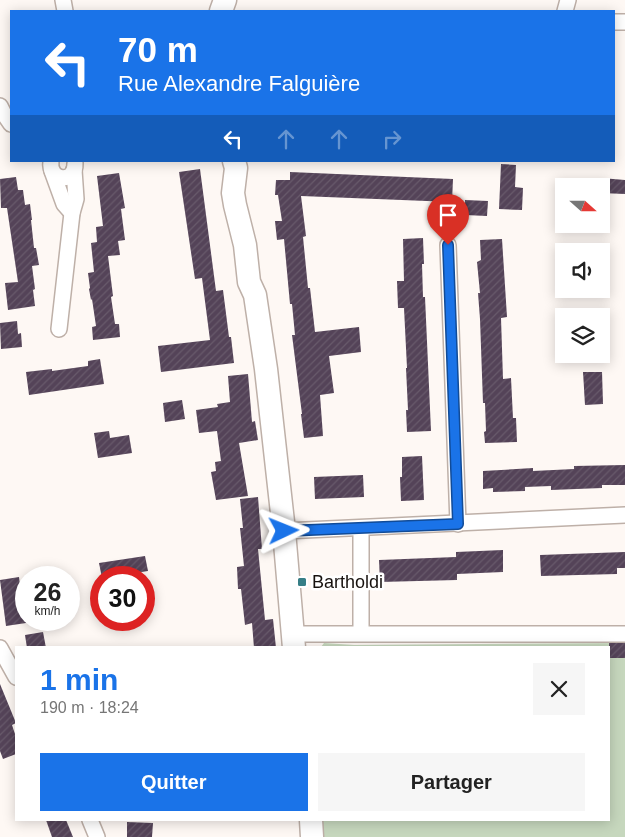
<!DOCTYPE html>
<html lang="fr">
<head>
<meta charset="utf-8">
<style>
	:root { --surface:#fff; --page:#f6f6f6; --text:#222; --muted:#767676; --accent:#1a73e8 }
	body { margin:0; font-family:Helvetica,sans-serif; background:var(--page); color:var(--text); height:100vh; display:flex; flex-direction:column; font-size:19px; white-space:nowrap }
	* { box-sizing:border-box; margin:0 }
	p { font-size:16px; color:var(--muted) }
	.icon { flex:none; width:28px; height:28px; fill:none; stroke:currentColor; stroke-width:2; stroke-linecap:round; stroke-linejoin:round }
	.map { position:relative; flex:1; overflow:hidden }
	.sheet { position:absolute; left:15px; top:646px; width:595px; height:175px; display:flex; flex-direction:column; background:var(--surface); border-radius:0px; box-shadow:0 2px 12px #0003 }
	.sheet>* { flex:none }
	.guide { position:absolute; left:10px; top:10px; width:605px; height:152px; border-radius:0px; box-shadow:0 2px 12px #0003; background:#1a73e8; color:#fff; overflow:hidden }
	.needle { width:32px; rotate:111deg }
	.buttons { position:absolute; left:555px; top:178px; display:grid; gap:10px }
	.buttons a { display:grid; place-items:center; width:55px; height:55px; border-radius:0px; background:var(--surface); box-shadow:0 2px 12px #0003; font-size:25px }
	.speed { position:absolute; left:15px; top:566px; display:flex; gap:10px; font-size:25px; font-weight:700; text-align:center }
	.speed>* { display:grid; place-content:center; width:65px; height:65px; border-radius:50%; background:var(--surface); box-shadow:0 2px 12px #0003; line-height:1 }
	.speed small { font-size:12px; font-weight:400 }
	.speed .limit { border:8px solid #d22; background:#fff; color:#111 }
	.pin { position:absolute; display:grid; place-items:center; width:42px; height:42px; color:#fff; margin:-51px -21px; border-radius:50% 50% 50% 0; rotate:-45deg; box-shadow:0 0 5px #0007 }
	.pin .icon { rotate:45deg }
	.me { position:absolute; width:55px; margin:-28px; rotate:88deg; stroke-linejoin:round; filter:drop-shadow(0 0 4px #0008) }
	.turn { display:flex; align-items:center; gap:18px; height:105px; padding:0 25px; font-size:22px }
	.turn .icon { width:65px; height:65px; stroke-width:2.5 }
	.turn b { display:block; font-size:35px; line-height:42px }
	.lanes { display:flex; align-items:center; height:48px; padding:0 25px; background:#0003; justify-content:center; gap:25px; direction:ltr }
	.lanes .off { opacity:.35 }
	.round { display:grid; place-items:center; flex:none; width:52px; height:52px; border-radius:0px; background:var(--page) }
	.summary { display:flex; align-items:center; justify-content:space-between; height:85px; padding:0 25px }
	h1 { font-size:30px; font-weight:700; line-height:38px; color:var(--accent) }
	.cta { display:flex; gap:10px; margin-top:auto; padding:10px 25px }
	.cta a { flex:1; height:58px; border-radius:0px; background:var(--accent); color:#fff; font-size:20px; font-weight:700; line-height:58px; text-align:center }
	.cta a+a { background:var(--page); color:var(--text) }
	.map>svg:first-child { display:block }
</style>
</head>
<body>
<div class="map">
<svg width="625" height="837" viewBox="0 0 625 837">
	<defs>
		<pattern id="building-hatch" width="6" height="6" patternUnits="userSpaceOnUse" patternTransform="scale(1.25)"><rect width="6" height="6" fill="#544358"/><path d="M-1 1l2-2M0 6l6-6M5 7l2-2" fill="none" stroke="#685a6b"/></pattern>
	</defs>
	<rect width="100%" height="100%" fill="#fef8f4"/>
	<polygon fill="#c6d7bd" points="324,643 354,645 625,643 625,837 322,837 321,822 323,820 609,820 609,648 321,647"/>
	<g fill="url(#building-hatch)">
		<polygon points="501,164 516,165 515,187 523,188 522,210 499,209"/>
		<polygon points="200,169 216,291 223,290 229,337 231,337 234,363 161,372 158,346 210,340 202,278 195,279 179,172"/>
		<polygon points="290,172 453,179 452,202 301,196 306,236 303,237 308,288 310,288 315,332 359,327 361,352 329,356 334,393 320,395 323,436 304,438 301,414 302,414 292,335 295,335 292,304 290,304 284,239 277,240 275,221 282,221 278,195 275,195 276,180 290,180"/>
		<polygon points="119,173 125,208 121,209 125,240 118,241 120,255 108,256 113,296 111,297 115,324 119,324 120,337 93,340 92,327 96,326 92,299 91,300 89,289 90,288 88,273 94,272 91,243 97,242 96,227 103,226 97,176"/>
		<polygon points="16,177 18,190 23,190 25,205 30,204 32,220 31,220 34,248 36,248 39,265 32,266 35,289 33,290 35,306 8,310 5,283 18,282 7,208 1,208 0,179"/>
		<polygon points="601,178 625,180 625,194 601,193"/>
		<polygon points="465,200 488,201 487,216 465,215"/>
		<polygon points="423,238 424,264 422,264 423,297 425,297 431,431 407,432 406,410 408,410 406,368 407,368 404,308 398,308 397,281 404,281 403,239"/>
		<polygon points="502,239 507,317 501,318 503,379 511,378 513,418 516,418 517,442 485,443 484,432 486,431 485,403 483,403 480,319 478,293 480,293 477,262 481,260 480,240"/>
		<polygon points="17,321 18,334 21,333 22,347 1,349 0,323"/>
		<polygon points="100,359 104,384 29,395 26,372 52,369 52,371 88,366 88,361"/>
		<polygon points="583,372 602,372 603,404 585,405"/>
		<polygon points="248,374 252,422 255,421 258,440 239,443 248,496 216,500 211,472 216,471 215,462 221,461 217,431 199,433 196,410 218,407 217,404 230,402 228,376"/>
		<polygon points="182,400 185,419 165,422 163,403"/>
		<polygon points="109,431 110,438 129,435 132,453 98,458 94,433"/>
		<polygon points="422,456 424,500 401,501 400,477 402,477 402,457"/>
		<polygon points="625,465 625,485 602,485 602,488 551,490 551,486 525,487 525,491 493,492 493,488 483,489 483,471 533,468 533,471 574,469 574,466"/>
		<polygon points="363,475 364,497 315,499 314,477"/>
		<polygon points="258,497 262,549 258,549 265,620 273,619 276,648 254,648 252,623 245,625 241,589 238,589 237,567 244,566 240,528 243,528 240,499"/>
		<polygon points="503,550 503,572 457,574 457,580 380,582 379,560 456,557 456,552"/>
		<polygon points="625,552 625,568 617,568 617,574 541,576 540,555"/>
		<polygon points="145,556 148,571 102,578 99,563"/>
		<polygon points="19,577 20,585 23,584 26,606 26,623 6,626 0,580"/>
		<polygon points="43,632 46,648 27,648 25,635"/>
		<rect x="609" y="643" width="16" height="15"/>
		<polygon points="0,684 16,723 12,725 16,737 16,754 3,759 0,751"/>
		<polygon points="46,820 66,820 73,837 52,837"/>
		<polygon points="127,822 153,823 152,837 127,837"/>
	</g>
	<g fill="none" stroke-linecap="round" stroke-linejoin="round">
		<defs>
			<g id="minor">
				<polyline points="63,0 65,11"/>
				<polyline points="565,11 568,0"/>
				<polyline points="614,22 625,22"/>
				<polyline points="0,106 4,114 11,124"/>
				<path d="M51,161c-3,21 25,23 24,2"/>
				<polyline points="52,171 64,204 72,213"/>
				<polyline points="448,245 458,524"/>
				<polyline points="59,329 72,213 76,199 74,170"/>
				<polyline points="361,528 361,633"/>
				<polyline points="284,531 625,515"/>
				<polyline points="292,634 625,634"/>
				<polyline points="0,648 16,677"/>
				<polyline points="90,820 97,837"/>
			</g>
			<g id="secondary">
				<polyline points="221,11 225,0"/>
				<polyline points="234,161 236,168 233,193 235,205 245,245 249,282 255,295 266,369 284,531 294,648"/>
				<polyline points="311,820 312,837"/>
			</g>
		</defs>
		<use href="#minor" stroke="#beb0a8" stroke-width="18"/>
		<use href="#secondary" stroke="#beb0a8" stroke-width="25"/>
		<use href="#minor" stroke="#fff" stroke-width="15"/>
		<use href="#secondary" stroke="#fff" stroke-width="22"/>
	</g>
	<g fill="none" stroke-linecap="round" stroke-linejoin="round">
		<defs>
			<polyline id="route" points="284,531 458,524 448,245"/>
		</defs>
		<use href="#route" stroke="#114b97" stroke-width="12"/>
		<use href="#route" stroke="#1a73e8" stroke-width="9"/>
	</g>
	<rect fill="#367e86" stroke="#fff" stroke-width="2" x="297" y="577" width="10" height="10" rx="2.5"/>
	<g text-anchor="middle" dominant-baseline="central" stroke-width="5" stroke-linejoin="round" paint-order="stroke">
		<g font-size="18" fill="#17120f" stroke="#fff" text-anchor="start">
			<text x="312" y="582">Bartholdi</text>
		</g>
	</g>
</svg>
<div class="buttons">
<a><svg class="needle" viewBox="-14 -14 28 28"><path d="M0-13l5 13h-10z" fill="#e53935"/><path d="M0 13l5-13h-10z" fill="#767676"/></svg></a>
<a><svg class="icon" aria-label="sound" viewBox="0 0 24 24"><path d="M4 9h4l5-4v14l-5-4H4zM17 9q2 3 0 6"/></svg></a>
<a><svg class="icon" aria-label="layers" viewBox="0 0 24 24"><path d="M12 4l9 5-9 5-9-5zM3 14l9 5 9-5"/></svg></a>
</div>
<div class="speed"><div>26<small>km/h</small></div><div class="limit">30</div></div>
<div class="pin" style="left:448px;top:245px;background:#d93025"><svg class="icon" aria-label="arrive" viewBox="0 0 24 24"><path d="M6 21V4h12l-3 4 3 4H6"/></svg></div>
<svg class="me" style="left:284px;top:531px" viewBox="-20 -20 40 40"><path d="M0-17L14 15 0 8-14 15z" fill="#1a73e8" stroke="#fff" stroke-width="4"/></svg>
<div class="guide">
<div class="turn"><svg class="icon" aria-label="left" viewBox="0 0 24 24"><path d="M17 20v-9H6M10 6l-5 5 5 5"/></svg><div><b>70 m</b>Rue Alexandre Falguière</div></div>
<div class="lanes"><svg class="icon" aria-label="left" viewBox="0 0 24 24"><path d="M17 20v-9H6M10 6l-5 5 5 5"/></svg><svg class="icon off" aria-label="ahead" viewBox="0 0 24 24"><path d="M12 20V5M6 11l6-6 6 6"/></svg><svg class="icon off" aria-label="ahead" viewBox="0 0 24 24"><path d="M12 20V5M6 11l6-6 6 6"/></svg><svg class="icon off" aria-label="right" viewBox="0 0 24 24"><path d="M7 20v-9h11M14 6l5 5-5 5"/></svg></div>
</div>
<section class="sheet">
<div class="summary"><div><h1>1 min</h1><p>190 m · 18:24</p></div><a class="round"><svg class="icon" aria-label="close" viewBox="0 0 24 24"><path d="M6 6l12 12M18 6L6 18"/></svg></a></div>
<div class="cta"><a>Quitter</a><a>Partager</a></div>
</section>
</div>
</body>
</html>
